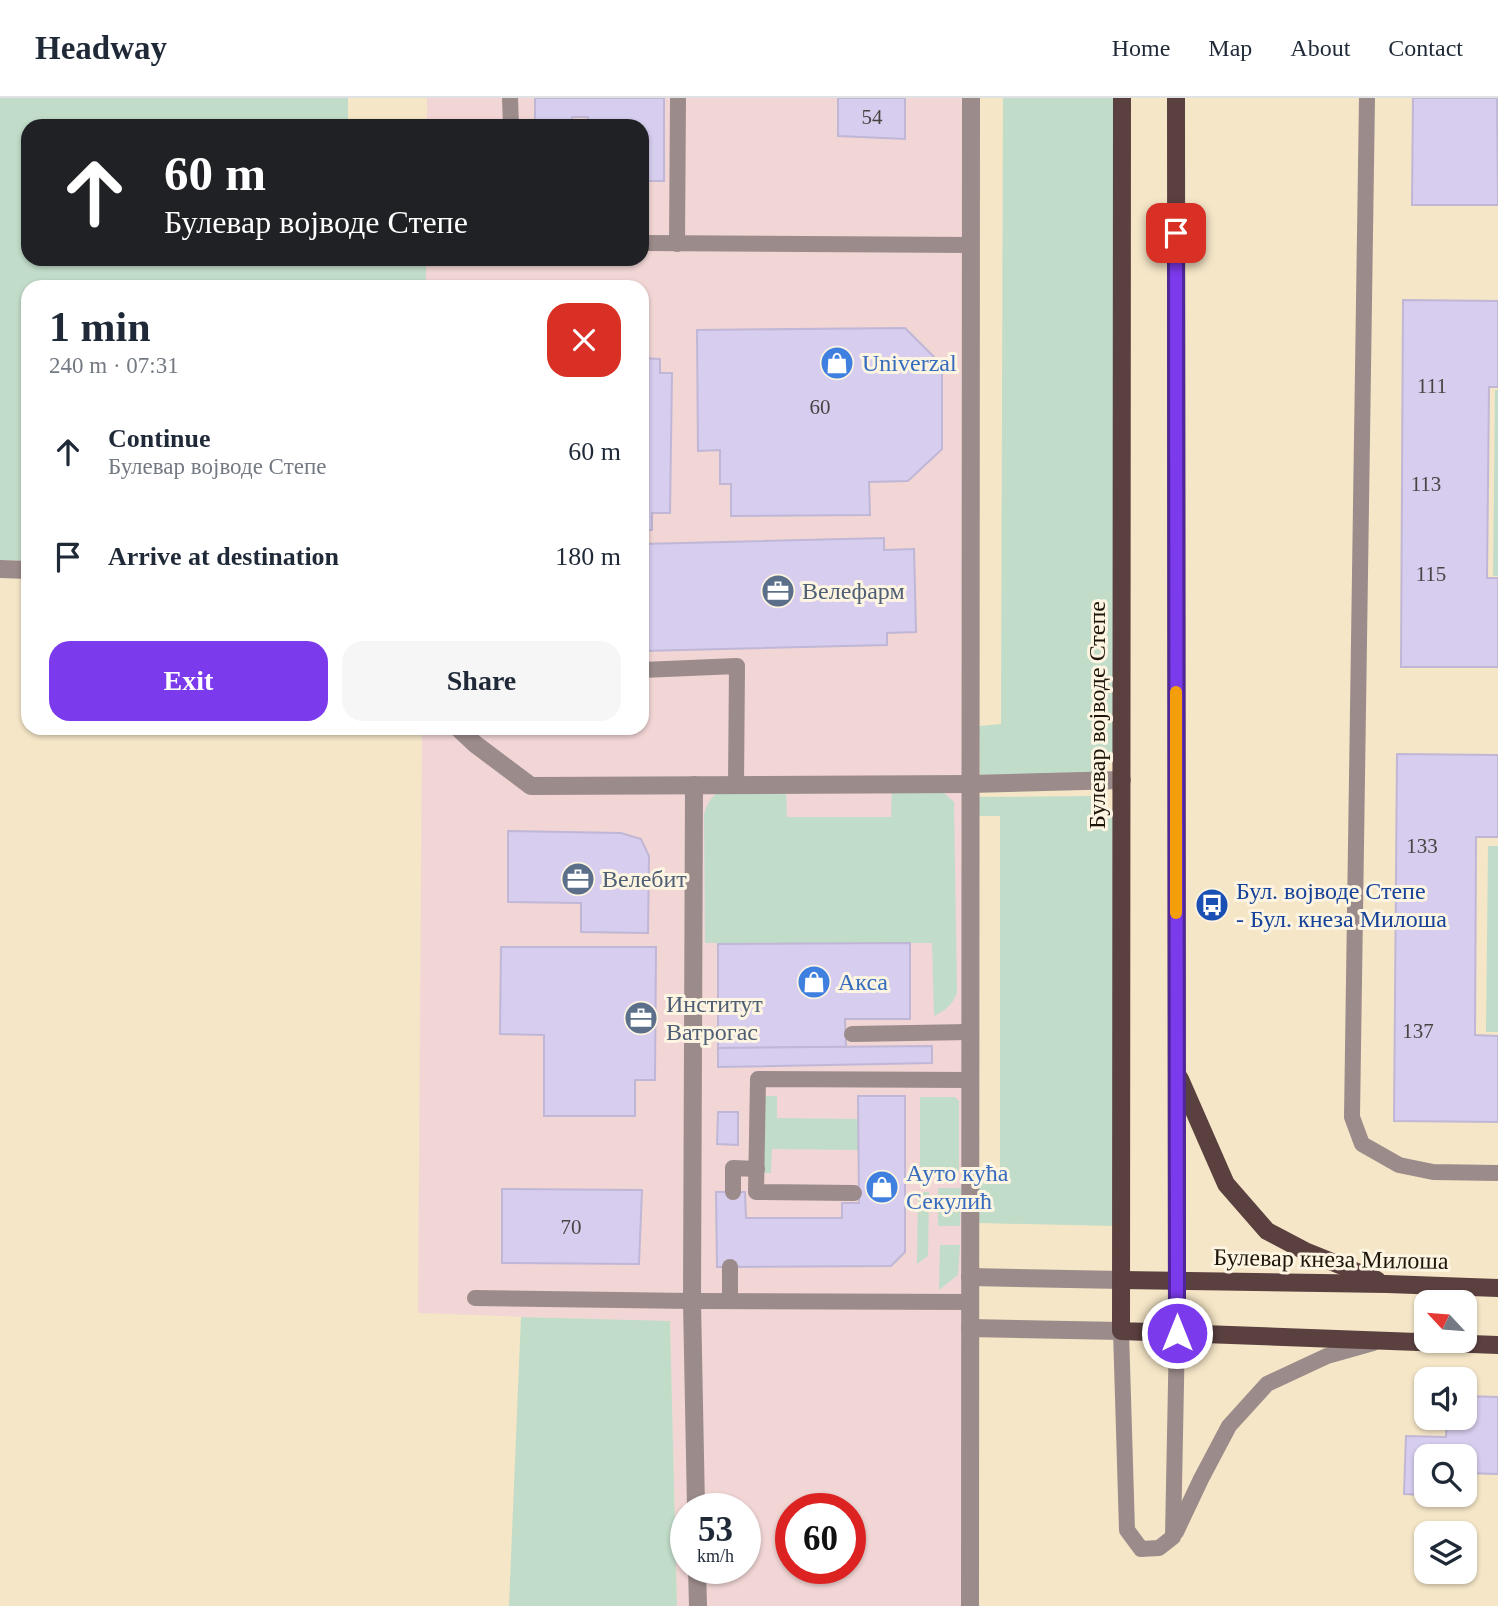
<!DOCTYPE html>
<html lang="en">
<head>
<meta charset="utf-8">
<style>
	:root { --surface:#fff; --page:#f6f6f7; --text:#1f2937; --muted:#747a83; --line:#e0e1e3; --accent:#7c3aed }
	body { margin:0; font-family:Georgia,serif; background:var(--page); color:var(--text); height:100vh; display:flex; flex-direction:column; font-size:26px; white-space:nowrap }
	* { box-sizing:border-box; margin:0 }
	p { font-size:23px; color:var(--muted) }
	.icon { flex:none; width:38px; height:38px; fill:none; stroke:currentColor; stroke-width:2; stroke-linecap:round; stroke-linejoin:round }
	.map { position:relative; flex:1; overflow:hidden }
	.details { position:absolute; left:21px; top:182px; width:628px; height:455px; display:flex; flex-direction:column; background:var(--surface); border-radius:21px; box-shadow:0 2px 5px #0004 }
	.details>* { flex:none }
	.guide { position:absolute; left:21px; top:21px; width:628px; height:147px; border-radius:21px; box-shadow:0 2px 5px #0004; background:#202124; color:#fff; overflow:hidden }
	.needle { width:46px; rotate:296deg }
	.fabs { position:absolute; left:1414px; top:1192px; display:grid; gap:14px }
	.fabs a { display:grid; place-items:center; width:63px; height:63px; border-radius:14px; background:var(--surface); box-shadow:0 2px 5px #0004; font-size:35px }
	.speed { position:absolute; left:670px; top:1395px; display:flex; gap:14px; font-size:35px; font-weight:700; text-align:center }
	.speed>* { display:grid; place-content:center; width:91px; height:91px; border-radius:50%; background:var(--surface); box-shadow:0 2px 5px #0004; line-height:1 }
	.speed small { font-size:18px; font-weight:400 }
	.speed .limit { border:10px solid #d22; background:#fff; color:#111 }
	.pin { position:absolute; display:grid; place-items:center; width:60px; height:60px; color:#fff; margin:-30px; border-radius:14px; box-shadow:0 4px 10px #0006 }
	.me { position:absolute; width:77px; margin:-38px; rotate:0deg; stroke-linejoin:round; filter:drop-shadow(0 0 5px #0008) }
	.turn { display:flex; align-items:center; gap:24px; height:147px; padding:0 28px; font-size:32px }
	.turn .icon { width:91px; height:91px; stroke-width:2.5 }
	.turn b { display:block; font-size:49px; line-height:60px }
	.round { display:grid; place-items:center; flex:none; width:74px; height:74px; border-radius:21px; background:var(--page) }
	.head { display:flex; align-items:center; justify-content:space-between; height:119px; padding:0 28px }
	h1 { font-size:42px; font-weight:600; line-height:52px }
	.action { display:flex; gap:14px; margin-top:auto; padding:14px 28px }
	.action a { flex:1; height:80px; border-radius:21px; background:var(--accent); color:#fff; font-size:28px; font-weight:600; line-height:80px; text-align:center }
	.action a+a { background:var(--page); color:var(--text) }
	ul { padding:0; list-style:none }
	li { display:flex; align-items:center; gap:21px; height:105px; padding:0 28px }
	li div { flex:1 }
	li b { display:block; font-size:26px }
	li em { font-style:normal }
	header { display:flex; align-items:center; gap:42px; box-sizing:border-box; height:98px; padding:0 35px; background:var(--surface); border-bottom:2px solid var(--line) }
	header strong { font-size:33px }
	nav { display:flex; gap:38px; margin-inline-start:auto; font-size:24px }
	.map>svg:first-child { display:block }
</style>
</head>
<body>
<header>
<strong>Headway</strong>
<nav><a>Home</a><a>Map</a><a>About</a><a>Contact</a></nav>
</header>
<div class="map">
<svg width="1498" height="1508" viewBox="0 0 1498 1508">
	<rect width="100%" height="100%" fill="#f5e6c7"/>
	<path fill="#f1d6d5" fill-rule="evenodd" d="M427,0h535v1508h-285l-7,-284 -252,-9 4,-585h220v-441h-216v-28h216v-133h-215zM686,1410h60v60h-60zM791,1410h59v60h-59z"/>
	<g fill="#c1dcc9">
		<polygon points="0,0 348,0 348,28 28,28 28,161 426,161 426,189 28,189 28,463 0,462"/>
		<polygon points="1003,0 1114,0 1115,652 1107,667 1096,675 980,677 979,628 1001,626"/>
		<polygon points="1495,292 1498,292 1498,478 1493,478"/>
		<path d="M892,691l50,2 12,11 3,191c-5,12 -12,18 -23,23l-2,-73h-227l-1,-129c3,-9 6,-17 15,-22 9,-4 55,-2 67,-2l1,27h104z"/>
		<polygon points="1091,698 1103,704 1114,717 1115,1128 978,1125 978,1075 1000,1075 1000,718 977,718 978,699"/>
		<polygon points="1488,748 1498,748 1498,934 1486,934"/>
		<polygon points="764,998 777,998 777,1020 858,1021 858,1052 772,1051 771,1075 763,1075"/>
		<polygon points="920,999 955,999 959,1003 959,1073 920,1073"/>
		<polygon points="938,1090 961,1090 960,1128 938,1128"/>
		<polygon points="918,1094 929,1094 928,1158 917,1166"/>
		<polygon points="940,1147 960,1147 958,1177 939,1192"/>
		<polygon points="521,1219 670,1223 677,1508 509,1508"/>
	</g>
	<g fill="#d7cdee" stroke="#c0b6d5" stroke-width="2">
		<polygon points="535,0 664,0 664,83 642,83 642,28 587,28 588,19 572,19 572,28 535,28"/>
		<polygon points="838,0 905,0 905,41 838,38"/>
		<polygon points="1413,0 1497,0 1498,107 1412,107"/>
		<polygon points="1403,202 1498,203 1498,289 1489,289 1487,480 1498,480 1498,569 1401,569"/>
		<polygon points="905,230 942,267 942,351 908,383 869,384 870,417 731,418 731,386 720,386 720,352 698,353 697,232"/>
		<polygon points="642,239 643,260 660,261 660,275 672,275 670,415 652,415 652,432 642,432"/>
		<polygon points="884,440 884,452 914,451 916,534 887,535 887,547 642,553 642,446"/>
		<polygon points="1397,656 1498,657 1498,739 1476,739 1475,937 1498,938 1498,1024 1394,1023"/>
		<polygon points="508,733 621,735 641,741 649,758 648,835 581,834 581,805 508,804"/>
		<polygon points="910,845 910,921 845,921 846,949 718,950 718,846"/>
		<polygon points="501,849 656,849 655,982 635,982 635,1018 544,1018 544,937 500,936"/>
		<polygon points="932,948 932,965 718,969 718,950"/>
		<polygon points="858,998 905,998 905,1154 891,1168 717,1169 716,1094 745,1094 746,1120 842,1120 842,1105 859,1105"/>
		<polygon points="718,1014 738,1014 738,1047 717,1046"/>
		<polygon points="502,1091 642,1092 639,1166 502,1165"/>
		<polygon points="1465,1298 1498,1299 1498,1376 1465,1375 1465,1358 1426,1358 1426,1396 1450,1396 1450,1398 1404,1396 1406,1338 1446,1339 1447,1320 1465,1320"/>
	</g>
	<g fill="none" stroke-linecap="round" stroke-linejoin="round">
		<g stroke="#9b8b8a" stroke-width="16">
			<polyline points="510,0 511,28"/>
			<polyline points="1367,0 1352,1019 1362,1046 1399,1067 1433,1074 1498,1075"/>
			<polyline points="642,145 971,147"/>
			<polyline points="677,146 678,0"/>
			<polyline points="642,572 737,568 736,687"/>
			<polyline points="852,936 970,934"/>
			<polyline points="733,1094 733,1070 757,1071"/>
			<polyline points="854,1095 756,1094 758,981 970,982"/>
			<polyline points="730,1169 730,1203"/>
			<polyline points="475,1200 692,1203 970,1204"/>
			<polyline points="1121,1233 1127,1432 1141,1451 1159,1450 1173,1439 1177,1235"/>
			<polyline points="1176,1434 1201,1381 1229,1328 1267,1286 1327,1258 1373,1245"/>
		</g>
		<g stroke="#9b8b8a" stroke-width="18">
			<polyline points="0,471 28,472"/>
			<polyline points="458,630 475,646 531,688 970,686 1122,682"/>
			<polyline points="694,687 692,1203 696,1410"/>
			<polyline points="970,1179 1122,1182"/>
			<polyline points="970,1230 1121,1233"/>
			<polyline points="697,1470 698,1508"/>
			<polyline points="970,1508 971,0"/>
		</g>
		<g stroke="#5b4040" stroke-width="18">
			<polyline points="1122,0 1121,1233 1498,1247"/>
			<polyline points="1176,0 1177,1235"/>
			<polyline points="1180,981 1226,1086 1267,1133 1305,1153 1377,1182"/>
			<polyline points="1122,1182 1387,1186 1498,1190"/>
		</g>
	</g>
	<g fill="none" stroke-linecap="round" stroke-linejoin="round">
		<defs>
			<polyline id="route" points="1176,135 1177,1235"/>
		</defs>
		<use href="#route" stroke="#51269a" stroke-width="18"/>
		<use href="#route" stroke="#7c3aed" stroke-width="12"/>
		<polyline stroke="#f59e0b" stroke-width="12" points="1176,594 1176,815"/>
	</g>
	<defs>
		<symbol id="shop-disc" viewBox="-11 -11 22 22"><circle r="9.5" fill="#3f7fe0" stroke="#fdf4e1"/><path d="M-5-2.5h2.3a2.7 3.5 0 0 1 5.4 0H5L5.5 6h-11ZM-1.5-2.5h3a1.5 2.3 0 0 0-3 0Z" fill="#fff"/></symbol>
		<symbol id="office-disc" viewBox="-11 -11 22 22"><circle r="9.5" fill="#5c6f8a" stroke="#fdf4e1"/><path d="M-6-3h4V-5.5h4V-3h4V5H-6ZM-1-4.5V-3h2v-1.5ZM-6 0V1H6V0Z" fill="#fff"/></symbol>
		<symbol id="bus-disc" viewBox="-11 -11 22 22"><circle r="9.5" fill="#1a4fb4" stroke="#fdf4e1"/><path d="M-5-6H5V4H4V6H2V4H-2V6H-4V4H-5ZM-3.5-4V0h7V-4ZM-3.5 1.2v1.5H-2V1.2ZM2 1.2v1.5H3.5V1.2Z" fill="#fff"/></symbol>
	</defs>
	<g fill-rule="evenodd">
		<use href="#shop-disc" x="818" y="246" width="38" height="38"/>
		<use href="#office-disc" x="759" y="474" width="38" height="38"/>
		<use href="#office-disc" x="559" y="762" width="38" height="38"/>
		<use href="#bus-disc" x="1193" y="788" width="38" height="38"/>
		<use href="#shop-disc" x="795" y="865" width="38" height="38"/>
		<use href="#office-disc" x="622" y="901" width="38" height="38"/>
		<use href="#shop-disc" x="863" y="1070" width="38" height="38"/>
	</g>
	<g text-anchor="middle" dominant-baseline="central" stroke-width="6" stroke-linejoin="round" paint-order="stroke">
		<g font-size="21" fill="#4a4343">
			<text x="872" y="19">54</text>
			<text x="1432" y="288">111</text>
			<text x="820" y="309">60</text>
			<text x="1426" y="386">113</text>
			<text x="1431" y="476">115</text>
			<text x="1422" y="748">133</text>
			<text x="1418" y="933">137</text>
			<text x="571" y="1129">70</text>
		</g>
		<g font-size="24" fill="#366cbe" stroke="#fdf4e1" text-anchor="start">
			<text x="862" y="265">Univerzal</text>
			<text x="838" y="884">Акса</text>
			<text x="906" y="1075">Ауто кућа<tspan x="906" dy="28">Секулић</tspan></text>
		</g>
		<g font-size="24" fill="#4e5e75" stroke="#fdf4e1" text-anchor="start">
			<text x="802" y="493">Велефарм</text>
			<text x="602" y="781">Велебит</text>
			<text x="666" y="906">Институт<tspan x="666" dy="28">Ватрогас</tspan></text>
		</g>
		<g font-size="24" fill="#1b150a" stroke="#fdf4e1">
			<text transform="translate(1097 617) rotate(-90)">Булевар војводе Степе</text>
			<text transform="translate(1331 1161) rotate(1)">Булевар кнеза Милоша</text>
		</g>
		<g font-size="24" fill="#164399" stroke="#fdf4e1" text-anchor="start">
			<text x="1236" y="793">Бул. војводе Степе<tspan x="1236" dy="28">- Бул. кнеза Милоша</tspan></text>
		</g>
	</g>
</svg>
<div class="fabs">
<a><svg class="needle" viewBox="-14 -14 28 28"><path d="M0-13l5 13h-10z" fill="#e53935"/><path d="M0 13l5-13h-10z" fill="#747a83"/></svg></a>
<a><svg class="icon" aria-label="sound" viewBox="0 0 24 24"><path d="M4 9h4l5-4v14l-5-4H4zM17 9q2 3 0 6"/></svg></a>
<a><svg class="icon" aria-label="search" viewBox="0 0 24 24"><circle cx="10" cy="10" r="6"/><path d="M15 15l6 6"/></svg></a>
<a><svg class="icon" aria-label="layers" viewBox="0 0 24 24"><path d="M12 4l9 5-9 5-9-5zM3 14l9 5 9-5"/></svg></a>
</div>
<div class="speed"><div>53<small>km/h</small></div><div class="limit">60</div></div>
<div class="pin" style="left:1176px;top:135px;background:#d93025"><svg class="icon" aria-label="arrive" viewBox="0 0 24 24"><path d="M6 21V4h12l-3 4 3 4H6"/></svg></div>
<svg class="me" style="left:1177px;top:1235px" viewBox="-20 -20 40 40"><circle r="17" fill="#7c3aed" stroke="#fff" stroke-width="3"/><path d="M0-11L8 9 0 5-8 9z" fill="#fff"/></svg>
<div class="guide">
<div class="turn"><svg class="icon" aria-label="ahead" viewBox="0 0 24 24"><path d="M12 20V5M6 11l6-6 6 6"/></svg><div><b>60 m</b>Булевар војводе Степе</div></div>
</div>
<section class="details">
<div class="head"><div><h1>1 min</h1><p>240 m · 07:31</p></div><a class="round" style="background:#d93025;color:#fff"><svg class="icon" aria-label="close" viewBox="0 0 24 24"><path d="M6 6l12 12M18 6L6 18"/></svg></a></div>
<ul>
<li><svg class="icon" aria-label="ahead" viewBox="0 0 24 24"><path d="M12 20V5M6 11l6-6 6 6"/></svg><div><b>Continue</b><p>Булевар војводе Степе</p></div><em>60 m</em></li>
<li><svg class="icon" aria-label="arrive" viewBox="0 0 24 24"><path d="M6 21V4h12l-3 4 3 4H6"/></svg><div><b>Arrive at destination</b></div><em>180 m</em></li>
</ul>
<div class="action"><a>Exit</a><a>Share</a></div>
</section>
</div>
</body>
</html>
